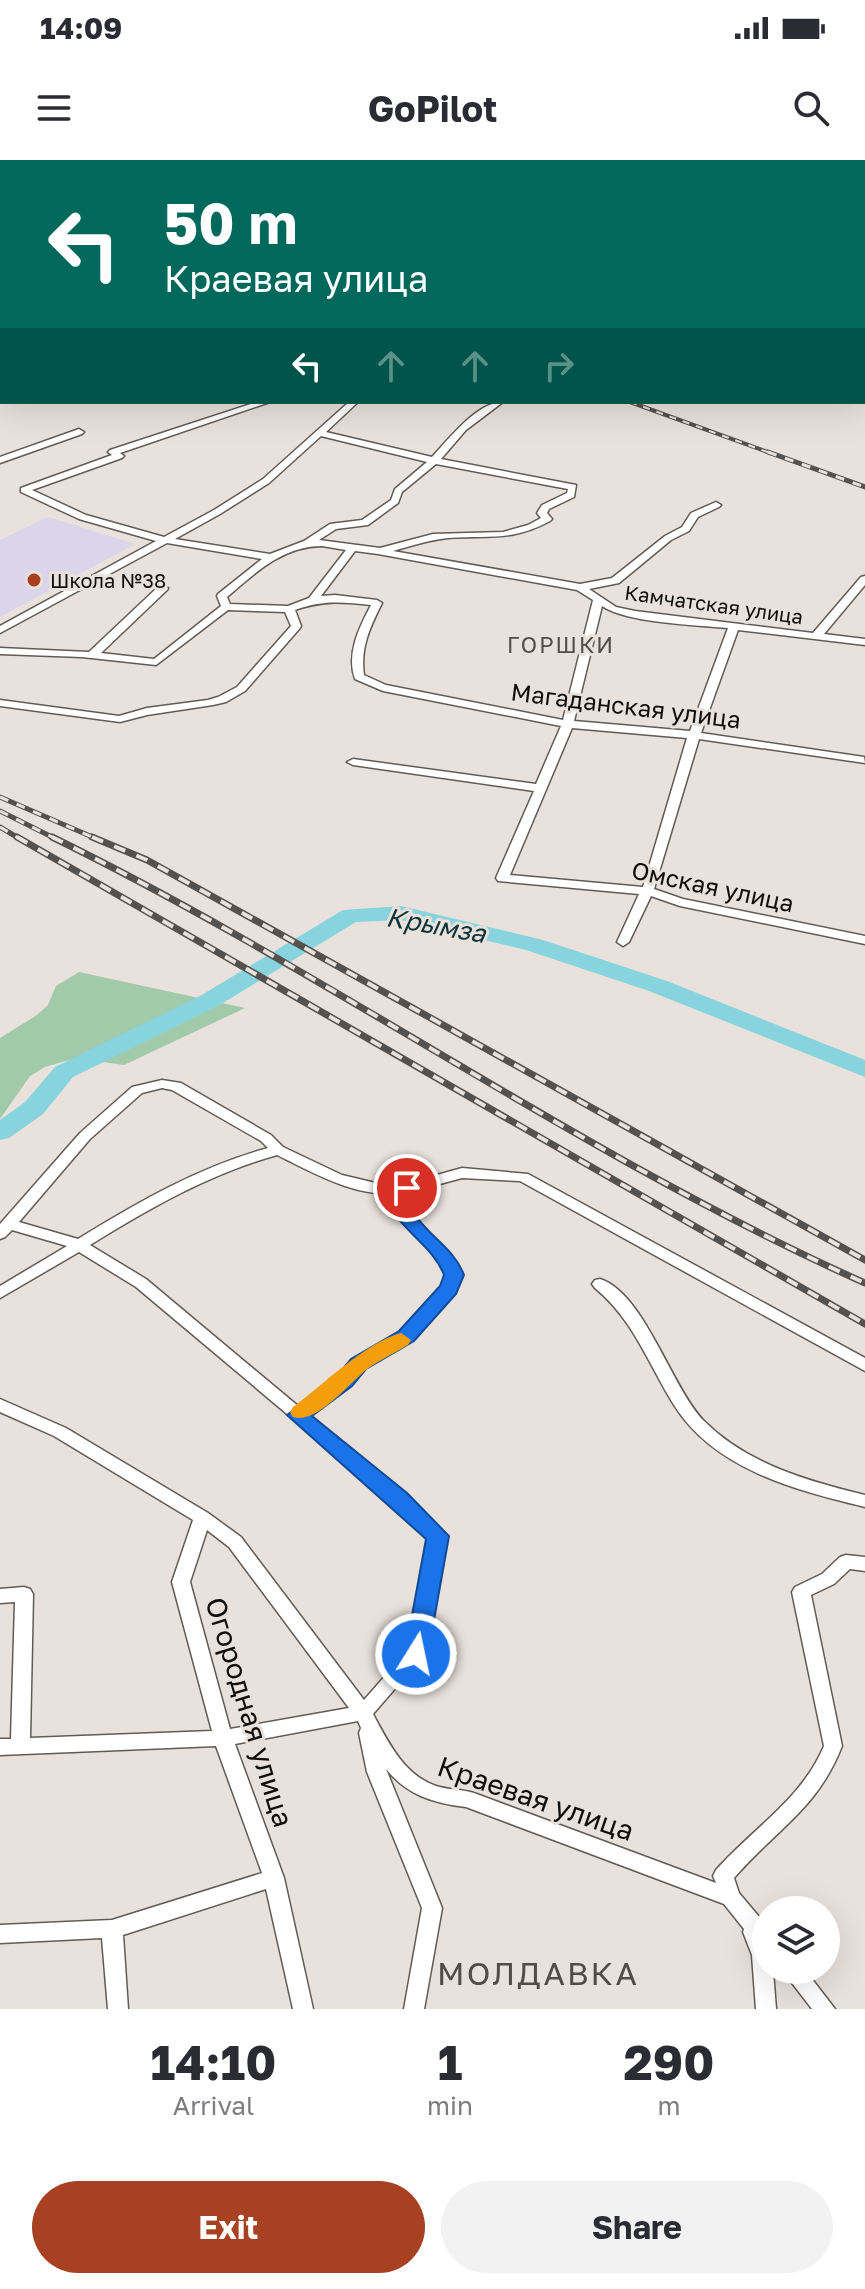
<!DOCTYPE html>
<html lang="en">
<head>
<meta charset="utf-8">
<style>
	:root { --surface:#fff; --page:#f2f2f3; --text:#2b2b33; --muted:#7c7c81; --accent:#a84022 }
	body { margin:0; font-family:"Golos Text",sans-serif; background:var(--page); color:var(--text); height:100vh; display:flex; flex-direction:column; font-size:30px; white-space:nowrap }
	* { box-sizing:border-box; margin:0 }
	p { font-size:26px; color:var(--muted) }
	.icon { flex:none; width:44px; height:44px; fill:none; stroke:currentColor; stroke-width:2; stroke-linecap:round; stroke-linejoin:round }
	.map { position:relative; height:1849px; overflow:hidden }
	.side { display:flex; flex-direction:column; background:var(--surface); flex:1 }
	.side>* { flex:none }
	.top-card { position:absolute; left:0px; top:0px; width:866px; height:244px; box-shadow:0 8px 32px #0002; background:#00695c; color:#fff; overflow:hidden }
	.controls { position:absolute; left:752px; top:1736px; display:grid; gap:16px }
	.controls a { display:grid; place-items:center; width:88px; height:88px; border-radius:50%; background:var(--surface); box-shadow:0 8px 32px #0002; font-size:40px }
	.pin { position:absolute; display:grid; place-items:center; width:68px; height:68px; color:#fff; margin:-34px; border:4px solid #fff; border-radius:50%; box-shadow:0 2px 8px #0007 }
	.me { position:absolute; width:88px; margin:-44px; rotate:10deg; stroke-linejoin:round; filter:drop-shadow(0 0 6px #0008) }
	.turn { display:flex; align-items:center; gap:28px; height:168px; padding:0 32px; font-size:36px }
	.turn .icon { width:104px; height:104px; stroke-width:2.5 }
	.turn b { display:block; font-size:56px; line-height:68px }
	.lanes { display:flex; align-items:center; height:76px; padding:0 32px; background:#0003; justify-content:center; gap:40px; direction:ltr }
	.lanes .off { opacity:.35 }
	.eta { display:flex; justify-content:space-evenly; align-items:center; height:136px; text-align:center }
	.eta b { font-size:48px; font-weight:700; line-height:56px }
	.cta { display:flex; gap:16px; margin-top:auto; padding:16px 32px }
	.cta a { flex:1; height:92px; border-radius:48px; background:var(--accent); color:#fff; font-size:32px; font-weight:700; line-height:92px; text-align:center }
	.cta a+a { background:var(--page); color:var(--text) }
	.status { display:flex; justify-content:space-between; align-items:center; height:56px; padding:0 40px; background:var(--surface); direction:ltr }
	.status svg { height:22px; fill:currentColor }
	header { display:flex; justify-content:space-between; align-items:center; height:104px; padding:0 32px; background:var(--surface); font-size:36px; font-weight:700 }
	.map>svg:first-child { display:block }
</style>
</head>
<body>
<div class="status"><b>14:09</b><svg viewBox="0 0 49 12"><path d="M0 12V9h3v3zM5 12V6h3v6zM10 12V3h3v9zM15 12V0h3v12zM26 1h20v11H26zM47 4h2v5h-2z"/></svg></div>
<header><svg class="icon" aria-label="menu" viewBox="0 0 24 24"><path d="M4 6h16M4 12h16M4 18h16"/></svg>GoPilot<svg class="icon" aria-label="search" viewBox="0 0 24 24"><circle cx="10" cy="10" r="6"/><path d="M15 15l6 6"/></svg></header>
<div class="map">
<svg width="865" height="1849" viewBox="0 0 865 1849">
	<rect width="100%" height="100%" fill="#e9e1db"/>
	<polygon fill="#dad5eb" points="48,357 135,384 0,457 0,380"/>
	<polygon fill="#a1caaa" points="79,812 245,848 124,905 76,898 45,907 30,916 0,959 0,878 37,855 48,845 56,826"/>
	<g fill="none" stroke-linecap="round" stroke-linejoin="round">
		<polygon fill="#88d4de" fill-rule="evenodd" points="401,746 543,780 667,821 865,900 865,917 649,831 526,790 401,760 356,762 218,846 73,917 43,954 9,978 0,980 0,960 25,942 55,907 200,836 343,750"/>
		<defs>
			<g id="minor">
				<rect x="0" y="65" width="2" height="5"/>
				<rect x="864" y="68" width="1" height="4"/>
				<rect x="0" y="154" width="2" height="4"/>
				<rect x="864" y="171" width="1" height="6"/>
				<polygon points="864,212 865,213 865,219 864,218"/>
				<path d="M257,242h13l-150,51 4,3 -2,2 -90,32 54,25 78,22 50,-27 49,-31 86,-77h9l-32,30 106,25c17,-18 45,-55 71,-55l-37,28 -25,29 135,26 -2,12 -25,12 -2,4 5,6 -2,2c-39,21 -61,14 -102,17 -20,2 -37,8 -55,13l187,33 32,-6 53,-42 17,-9 9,-14 25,-11 5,3 -2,2 -21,10 -9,14 -18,9 -52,43 -30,6 27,18 19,4 178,22 48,-56 4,-1v9l-41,49 41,5v6l-127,-15 -37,103 163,24 1,6 -166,-24 -45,150 29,10 182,37v8l-185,-38 -29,-10 -22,46 -6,4 -6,-4 22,-48 -141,-13 -2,-3 38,-87 -181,-26 -6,-3 6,-3 183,25 25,-58 -178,-35 -28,-12c-9,-25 4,-51 16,-74 -30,-3 -48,-5 -76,5l6,16 -1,2 -55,63 -19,11 -13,3 -66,10 -27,7 -120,-16v-6l119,16 28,-8 61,-8 10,-3 19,-10 54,-61 -6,-14 -57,-2 -72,55 -74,-8 -82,-3v-6l89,4 70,-66 4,-1 5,3 -1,2 -66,63 53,6 67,-53 -4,-10 1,-2 44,-35 -95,-16 -167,90v-7l156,-85 -77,-22 -58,-27v-4l91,-33 -4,-3 2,-2zM321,276l106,26 -32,27 -4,11 -29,20 -32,4 -26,17 -34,13 -95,-15 45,-25 49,-31zM436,304l132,25 -1,4 -25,12 -5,8 4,5 -13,7 -25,7 -70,2 -53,14 -61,-8 17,-11 32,-4 30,-22 4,-11zM322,386l24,4 -37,48 -21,8 -58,-2 -3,-7c28,-24 56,-51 95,-51zM355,391l23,3 199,36 16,10 -30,120 -177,-35 -22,-10c-4,-27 6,-48 18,-72l-5,-3 -42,-5 -14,1zM602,446c25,17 94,19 126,22l-38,103 -116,-10zM572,568l115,10 -44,149 -133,-12z"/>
				<polygon points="79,269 84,272 82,274 0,303 0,297"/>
				<path d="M162,920l19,3 90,52 12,12 59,28 42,10 28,-3 50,-14 66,6 337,184v13l-345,-190 -58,-3 -48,13 -3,21 46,54 5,9 -8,18 -42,47 -47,28 -15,17 -41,30 96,80 42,41 -22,118 -52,60c15,28 31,61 63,72 12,4 25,3 38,7l242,90 -3,-7 3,-6c36,-41 86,-71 108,-124l-32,-154 3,-5 27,-13 18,-17 6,-2 19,2v14l-15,-2 -16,15 -23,11 31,151c-25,64 -66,83 -108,132l5,15 27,32v45h7l3,39h-20l-4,-54 -9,-23 1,-3 -20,-25 -258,-97c-33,-4 -59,-12 -80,-38l56,139 -18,101h-20l18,-101 -55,-136 -8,-39 2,-5 -3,-7 -123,23 49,134 29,131h-20l-27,-120 -143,46 5,74h-20l-6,-71 -102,5v-18l112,-5 150,-47 -46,-127 -216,9v-16h11l4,-137 -15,1v-14l24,-2 6,2 3,5 -3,144 182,-7 -40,-149 21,-62 -139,-84 -54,-24v-13l66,29 142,85 33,24 123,163 43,-49 22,-113 -36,-35 -257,-216 -57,-35 -79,46v-12l67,-40 -55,-16 -7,7 -5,2v-15l80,-91 52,-46zM162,928l10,2 89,51 7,7c-69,19 -130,54 -190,91l-59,-17 71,-83 52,-46zM277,995c37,18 79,43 122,38l-3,19 43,49 7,14 -4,12 -42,45 -47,28 -15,17 -40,29 -152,-127 -56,-34c60,-37 119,-71 187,-90zM207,1370l22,17 120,161 -119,21 -40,-147z"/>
				<path d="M600,1119c44,14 71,108 104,142 43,43 104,60 161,74v12c-70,-17 -151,-38 -191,-102 -26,-42 -41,-86 -79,-117l-3,-4 3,-4z"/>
				<polygon points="782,1810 805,1810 835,1849 812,1849"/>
			</g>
		</defs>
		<use href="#minor" stroke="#615b56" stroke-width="3"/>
		<use href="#minor" fill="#fff" fill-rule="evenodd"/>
		<defs>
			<polyline id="rail-far2" points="630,242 773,294"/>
			<g id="rail-far1">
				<polyline points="768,292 865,327"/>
				<polyline points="0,637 97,679"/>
				<polyline points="0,651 56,679"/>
				<polyline points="0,667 20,679"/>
			</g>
			<g id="rail">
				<polyline points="17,677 865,1164"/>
				<path d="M52,677c278,136 530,320 813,446"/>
				<polyline points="92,677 147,700 865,1100"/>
			</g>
		</defs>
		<use href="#rail-far2" stroke="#55514e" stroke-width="4"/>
		<use href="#rail-far1" stroke="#55514e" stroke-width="5"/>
		<use href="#rail" stroke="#55514e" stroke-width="7"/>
		<use href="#rail-far2" stroke="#e9e1db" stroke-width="2" stroke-dasharray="7" stroke-linecap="butt"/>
		<use href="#rail-far1" stroke="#e9e1db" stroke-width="3" stroke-dasharray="9" stroke-linecap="butt"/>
		<use href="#rail" stroke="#e9e1db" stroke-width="4" stroke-dasharray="12" stroke-linecap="butt"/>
	</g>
	<path fill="#1a73e8" stroke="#114b97" stroke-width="2" d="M407,1022l9,6 -3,24c15,24 41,36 51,63l-8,19 -42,47 -48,28 -14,17 -40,30 95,77 42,43 -21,118 -3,7h-17l-3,-7 21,-115 -139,-124 50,-39 14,-17 48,-28 41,-45 4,-11c-9,-25 -36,-41 -51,-63l4,-24z"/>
	<path fill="#f59e0b" d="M401,1173l10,7 -3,5c-12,7 -26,14 -38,22 -19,13 -52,58 -77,50l-3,-5 3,-5c31,-23 72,-64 108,-74z"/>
	<circle fill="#a84022" stroke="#e9e1db" stroke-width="3" cx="34" cy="420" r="8"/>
	<g text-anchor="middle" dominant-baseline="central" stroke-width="6" stroke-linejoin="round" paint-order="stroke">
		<g font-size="20" fill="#100e0c" stroke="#e9e1db" text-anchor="start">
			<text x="50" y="420">Школа №38</text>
		</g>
		<g font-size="20" fill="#100e0c" stroke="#e9e1db">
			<text transform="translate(714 444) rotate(8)">Камчатская улица</text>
		</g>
		<g font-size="22" letter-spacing="2" fill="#524c47" stroke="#e9e1db">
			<text x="561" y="484">ГОРШКИ</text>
		</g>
		<g font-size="24" fill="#100e0c" stroke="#e9e1db">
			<text transform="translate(626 545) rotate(7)">Магаданская улица</text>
			<text transform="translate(713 726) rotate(12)">Омская улица</text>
		</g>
		<g font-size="26" font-style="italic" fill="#0e3439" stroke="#e9e1db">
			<text transform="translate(436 765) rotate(10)">Крымза</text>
		</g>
		<g font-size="28" fill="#100e0c" stroke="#e9e1db">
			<text transform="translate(250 1552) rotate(73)">Огородная улица</text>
			<text transform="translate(536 1638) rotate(19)">Краевая улица</text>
		</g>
		<g font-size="32" letter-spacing="2" fill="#524c47" stroke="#e9e1db">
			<text x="538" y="1813">МОЛДАВКА</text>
		</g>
	</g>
</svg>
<div class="controls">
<a><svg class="icon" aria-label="layers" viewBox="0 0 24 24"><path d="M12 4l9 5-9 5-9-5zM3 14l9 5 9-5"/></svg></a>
</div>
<div class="pin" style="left:407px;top:1028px;background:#d93025"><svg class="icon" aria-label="arrive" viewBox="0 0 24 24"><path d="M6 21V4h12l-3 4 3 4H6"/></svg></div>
<svg class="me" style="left:416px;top:1494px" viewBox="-20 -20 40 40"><circle r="17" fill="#1a73e8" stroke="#fff" stroke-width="3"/><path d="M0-11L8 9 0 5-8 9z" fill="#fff"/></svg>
<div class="top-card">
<div class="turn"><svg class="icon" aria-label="left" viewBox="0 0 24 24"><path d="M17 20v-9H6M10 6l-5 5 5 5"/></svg><div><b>50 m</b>Краевая улица</div></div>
<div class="lanes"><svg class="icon" aria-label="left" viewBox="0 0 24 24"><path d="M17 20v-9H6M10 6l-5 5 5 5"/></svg><svg class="icon off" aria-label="ahead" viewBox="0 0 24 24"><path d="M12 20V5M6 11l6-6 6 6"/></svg><svg class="icon off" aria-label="ahead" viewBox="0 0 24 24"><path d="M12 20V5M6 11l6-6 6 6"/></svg><svg class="icon off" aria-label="right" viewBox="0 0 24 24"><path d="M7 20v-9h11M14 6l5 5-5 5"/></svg></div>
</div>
</div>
<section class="side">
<div class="eta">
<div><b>14:10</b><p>Arrival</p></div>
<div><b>1</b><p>min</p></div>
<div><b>290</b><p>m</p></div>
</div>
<div class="cta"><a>Exit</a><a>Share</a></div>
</section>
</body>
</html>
